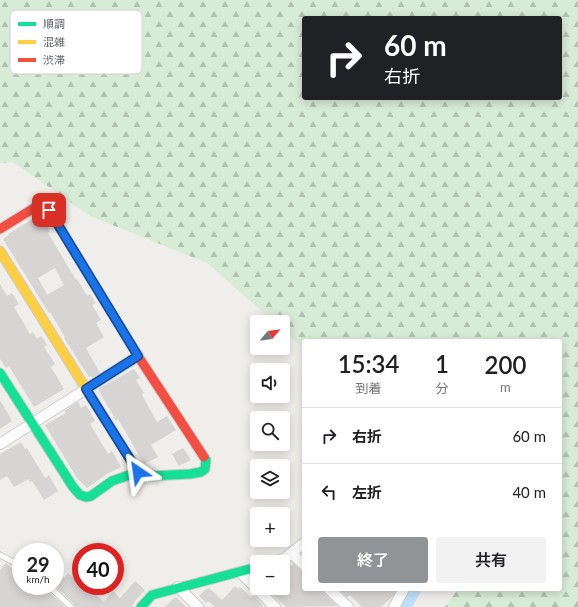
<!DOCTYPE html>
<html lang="ja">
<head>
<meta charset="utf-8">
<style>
	:root { --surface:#fff; --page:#f2f2f2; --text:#202124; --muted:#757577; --line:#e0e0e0; --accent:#919496 }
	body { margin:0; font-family:Lato,"Noto Sans JP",sans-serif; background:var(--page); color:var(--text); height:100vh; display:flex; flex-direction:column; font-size:15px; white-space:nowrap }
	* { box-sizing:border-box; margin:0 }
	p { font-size:13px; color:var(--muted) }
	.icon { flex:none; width:22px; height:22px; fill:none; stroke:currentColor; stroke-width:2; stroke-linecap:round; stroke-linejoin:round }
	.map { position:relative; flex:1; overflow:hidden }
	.drawer { position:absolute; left:302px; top:339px; width:260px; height:252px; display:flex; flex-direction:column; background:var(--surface); border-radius:4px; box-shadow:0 2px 10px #0003 }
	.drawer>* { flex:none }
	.guide { position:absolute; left:302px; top:16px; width:260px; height:84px; border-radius:4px; box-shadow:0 2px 10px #0003; background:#202124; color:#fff; overflow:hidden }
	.needle { width:26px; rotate:61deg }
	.buttons { position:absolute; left:250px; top:315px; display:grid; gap:8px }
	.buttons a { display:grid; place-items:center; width:40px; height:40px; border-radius:4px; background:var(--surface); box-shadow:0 2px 10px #0003; font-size:20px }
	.speed { position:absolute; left:12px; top:543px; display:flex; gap:8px; font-size:20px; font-weight:700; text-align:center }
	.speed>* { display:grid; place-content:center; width:52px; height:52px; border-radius:50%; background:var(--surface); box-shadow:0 2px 10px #0003; line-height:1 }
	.speed small { font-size:10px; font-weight:400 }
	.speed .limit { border:6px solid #d22; background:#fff; color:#111 }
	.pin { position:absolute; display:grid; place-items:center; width:34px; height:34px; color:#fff; margin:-17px; border-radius:8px; box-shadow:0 2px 6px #0006 }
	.me { position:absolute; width:44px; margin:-22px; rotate:328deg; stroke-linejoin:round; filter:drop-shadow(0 0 3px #0008) }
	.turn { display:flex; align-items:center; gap:14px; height:84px; padding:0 16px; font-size:18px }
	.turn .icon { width:52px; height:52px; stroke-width:2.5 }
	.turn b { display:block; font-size:28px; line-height:34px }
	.eta { display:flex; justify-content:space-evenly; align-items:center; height:68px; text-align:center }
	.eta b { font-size:24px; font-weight:600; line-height:28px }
	.primary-button { display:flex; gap:8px; margin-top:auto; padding:8px 16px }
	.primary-button a { flex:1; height:46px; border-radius:4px; background:var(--accent); color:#fff; font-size:16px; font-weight:600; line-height:46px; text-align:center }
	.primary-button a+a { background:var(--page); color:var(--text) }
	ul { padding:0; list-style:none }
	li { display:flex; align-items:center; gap:12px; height:56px; padding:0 16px; border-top:1px solid var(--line) }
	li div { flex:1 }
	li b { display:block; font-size:15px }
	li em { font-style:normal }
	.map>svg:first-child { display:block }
</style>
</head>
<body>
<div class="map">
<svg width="578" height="607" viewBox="0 0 578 607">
	<defs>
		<pattern id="forest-firs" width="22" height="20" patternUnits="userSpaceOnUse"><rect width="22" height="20" fill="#d8ebd6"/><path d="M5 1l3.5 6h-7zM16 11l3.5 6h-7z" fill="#b2c2b1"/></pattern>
	</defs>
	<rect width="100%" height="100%" fill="#efeeea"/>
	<path fill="url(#forest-firs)" fill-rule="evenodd" d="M0,0h578v607h-133l13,-18h102v-248h-256v8l-21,-19v-8h-9l-67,-59 -117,-47 -77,-54 -13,1zM304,18h256v80h-256z"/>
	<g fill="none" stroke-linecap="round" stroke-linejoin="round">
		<polyline stroke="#bfe0f9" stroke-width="20" points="401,607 411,589"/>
	</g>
	<g fill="#d6d5d3" fill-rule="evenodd">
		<path d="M36,217l4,6 4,-3 6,12 -2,1 28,47 1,-1 10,17 3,-2 6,9 -4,2 9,15 -5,3 8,14 -18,11 14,25 -8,5 -1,-2 -2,1 -25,-39 1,-1 -15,-25 -1,1 -46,-74 6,-4 -1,-1zM55,268l9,17 -17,10 -9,-17z"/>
		<polygon points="0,284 7,296 12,293 19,304 14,307 30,334 33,332 37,339 41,336 47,345 44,347 55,364 51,367 64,389 34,407 9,366 6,368 0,359"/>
		<polygon points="134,369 140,378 136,380 144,393 142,395 157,422 167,416 176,430 151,445 158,457 144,464 118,419 116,421 110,410 98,389"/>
		<polygon points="0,400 12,421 0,429"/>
		<polygon points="78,402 81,408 86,405 95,421 90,424 108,454 112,451 121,467 107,474 87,488 77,478 45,425 66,413 64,411"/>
		<polygon points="21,442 25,449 27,448 45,478 49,475 58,491 44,500 32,481 30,482 29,479 14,487 7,476 0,480 0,454"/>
		<polygon points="183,448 191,460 179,466 172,454"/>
		<polygon points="6,563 21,577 21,586 25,586 33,592 39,586 43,586 65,607 0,607 0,570"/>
		<polygon points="289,563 292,566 294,564 300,570 304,571 304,589 323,589 325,594 338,606 286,607 265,588 283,588 283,568"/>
		<polygon points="55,569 64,578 68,573 93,596 95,594 104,602 113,591 120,598 135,581 145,590 135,601 132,607 75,607 74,604 55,586"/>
		<polygon points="235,586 238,589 240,587 251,597 253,595 263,605 261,607 215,607 208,601 206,603 199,596 206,589 209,588 222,600"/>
		<polygon points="338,589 397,589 393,596 381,607 362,607 350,595 347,597"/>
		<polygon points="176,597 186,607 165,607 174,598"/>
	</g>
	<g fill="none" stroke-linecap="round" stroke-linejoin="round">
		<defs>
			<g id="lane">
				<polyline points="0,555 21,566"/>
				<polyline points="49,586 71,607"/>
			</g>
			<g id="street">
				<polyline points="0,444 138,356"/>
				<polyline points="291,553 304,565"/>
				<polyline points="275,562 285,558 304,543"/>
				<polyline points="240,572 275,607"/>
				<polyline points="178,587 198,607"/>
				<polyline points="329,589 348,607"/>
				<polyline points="394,607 404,589"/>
			</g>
			<g id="fast">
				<polyline points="0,373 73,487 80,495 86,497 91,496 112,481 138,472 150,476 190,474 201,472 205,469 206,460 204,457"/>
				<polyline points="141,607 152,595 257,567"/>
			</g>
			<polyline id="slow" points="0,251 138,472"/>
			<polyline id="jam" points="0,229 34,208 49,210 138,356 204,457"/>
		</defs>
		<use href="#lane" stroke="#cbcccc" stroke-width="7"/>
		<use href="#street" stroke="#cbcccc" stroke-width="12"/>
		<use href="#fast" stroke="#cacacb" stroke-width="11"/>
		<use href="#slow" stroke="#cacacb" stroke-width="11"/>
		<use href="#jam" stroke="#cacacb" stroke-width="11"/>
		<use href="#lane" stroke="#fdfcfc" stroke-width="5"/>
		<use href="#street" stroke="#fdfcfc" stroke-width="10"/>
		<use href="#fast" stroke="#16e098" stroke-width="9"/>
		<use href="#slow" stroke="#ffcf43" stroke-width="9"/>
		<use href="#jam" stroke="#f24e42" stroke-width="9"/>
	</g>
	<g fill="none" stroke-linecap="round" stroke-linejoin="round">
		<defs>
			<polyline id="route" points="49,210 138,356 86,389 138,472"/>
		</defs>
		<use href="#route" stroke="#114b97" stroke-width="10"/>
		<use href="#route" stroke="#1a73e8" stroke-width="7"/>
	</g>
	<rect x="10" y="10" width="132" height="64" rx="6" fill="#fff" stroke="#cfd0d2" stroke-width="1"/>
	<rect x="18" y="22" width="18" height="4" fill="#16e098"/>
	<rect x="18" y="40" width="18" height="4" fill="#ffcf43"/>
	<rect x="18" y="58" width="18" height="4" fill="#f24e42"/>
	<g font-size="11" fill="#5f6368">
		<text x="43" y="28">順調</text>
		<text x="43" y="46">混雑</text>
		<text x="43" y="64">渋滞</text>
	</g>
</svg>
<div class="buttons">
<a><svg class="needle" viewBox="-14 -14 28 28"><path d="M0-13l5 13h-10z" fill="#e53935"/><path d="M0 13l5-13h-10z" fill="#757577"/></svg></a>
<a><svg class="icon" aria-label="sound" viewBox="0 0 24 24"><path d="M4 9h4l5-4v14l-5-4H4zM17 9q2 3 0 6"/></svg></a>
<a><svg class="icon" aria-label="search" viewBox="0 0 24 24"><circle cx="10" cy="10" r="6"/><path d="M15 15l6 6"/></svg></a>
<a><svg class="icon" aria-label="layers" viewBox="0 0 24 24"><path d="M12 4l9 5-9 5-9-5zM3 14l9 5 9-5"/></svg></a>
<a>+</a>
<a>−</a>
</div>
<div class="speed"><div>29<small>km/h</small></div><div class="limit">40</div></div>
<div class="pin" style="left:49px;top:210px;background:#d93025"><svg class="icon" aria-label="arrive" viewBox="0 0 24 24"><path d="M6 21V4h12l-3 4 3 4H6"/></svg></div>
<svg class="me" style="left:138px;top:472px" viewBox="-20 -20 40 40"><path d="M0-17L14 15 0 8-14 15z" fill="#1a73e8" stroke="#fff" stroke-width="4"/></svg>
<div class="guide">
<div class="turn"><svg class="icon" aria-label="right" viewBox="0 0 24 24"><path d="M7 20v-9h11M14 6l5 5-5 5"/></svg><div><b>60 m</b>右折</div></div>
</div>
<section class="drawer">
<div class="eta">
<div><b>15:34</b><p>到着</p></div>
<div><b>1</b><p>分</p></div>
<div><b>200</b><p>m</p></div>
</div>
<ul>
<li><svg class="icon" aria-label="right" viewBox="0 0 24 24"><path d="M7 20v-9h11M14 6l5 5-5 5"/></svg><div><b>右折</b></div><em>60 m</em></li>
<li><svg class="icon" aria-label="left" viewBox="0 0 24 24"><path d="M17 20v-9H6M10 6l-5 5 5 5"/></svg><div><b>左折</b></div><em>40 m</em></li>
</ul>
<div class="primary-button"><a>終了</a><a>共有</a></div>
</section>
</div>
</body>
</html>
